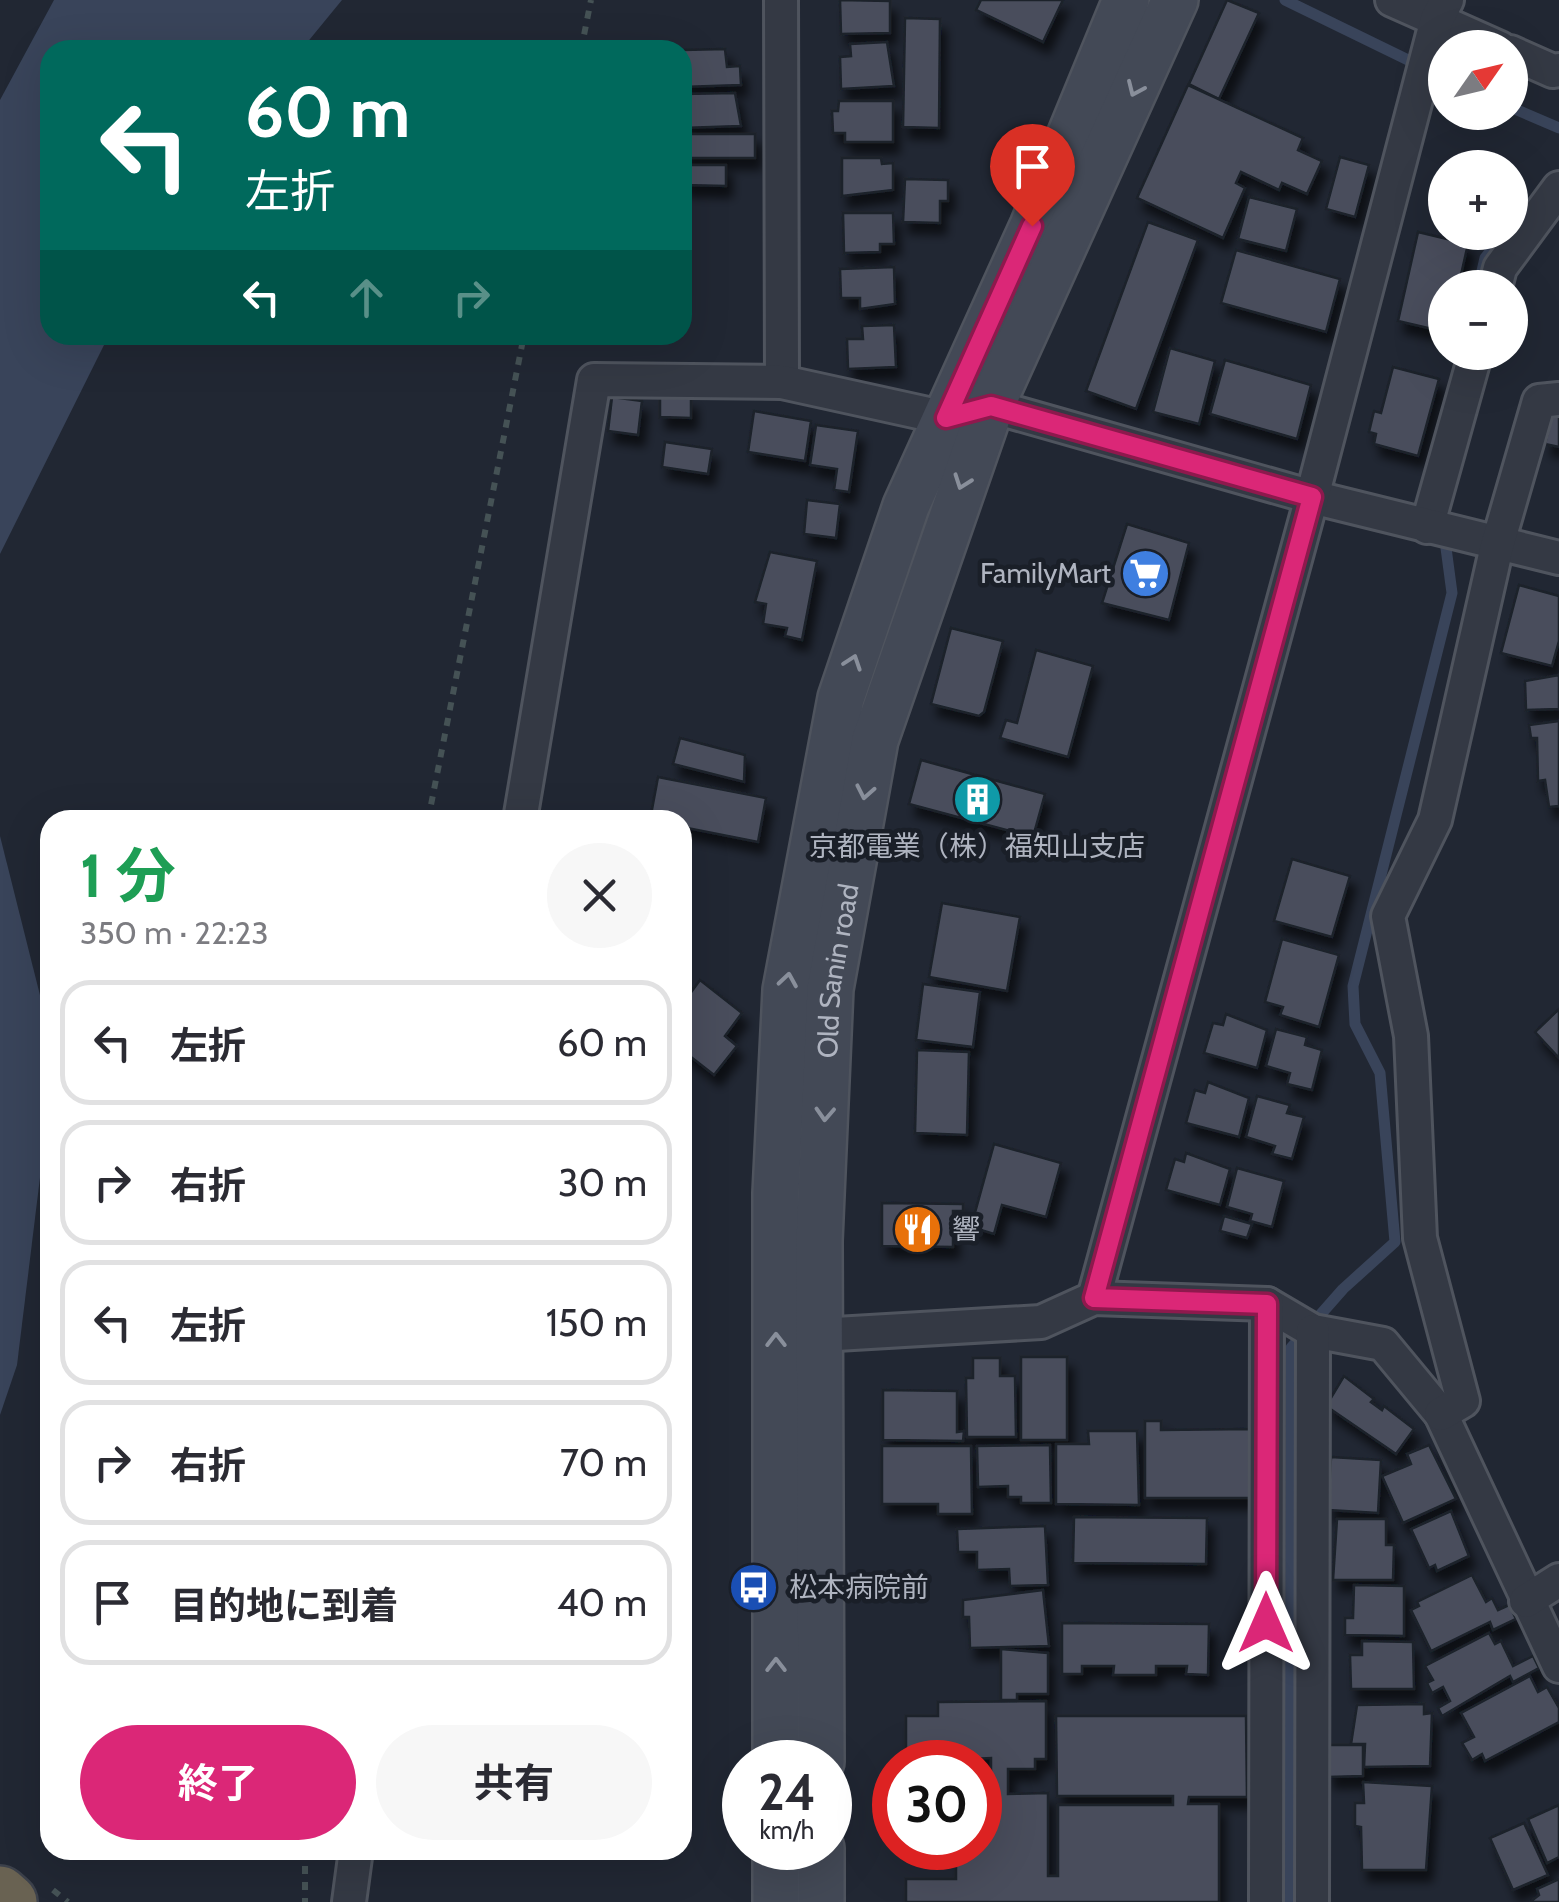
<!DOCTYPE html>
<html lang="ja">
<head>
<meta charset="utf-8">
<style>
	:root { --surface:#fff; --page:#f7f7f7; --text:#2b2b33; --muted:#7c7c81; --line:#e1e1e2; --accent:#db2777 }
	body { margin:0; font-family:Cabin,"Noto Sans JP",sans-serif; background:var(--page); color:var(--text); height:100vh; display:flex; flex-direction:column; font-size:38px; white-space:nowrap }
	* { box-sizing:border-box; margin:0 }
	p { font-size:32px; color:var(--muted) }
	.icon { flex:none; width:55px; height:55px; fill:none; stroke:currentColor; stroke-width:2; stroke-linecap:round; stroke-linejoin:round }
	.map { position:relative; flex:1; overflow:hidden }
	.side { position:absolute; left:40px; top:810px; width:652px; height:1050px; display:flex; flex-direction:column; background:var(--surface); border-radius:30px; box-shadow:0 10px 40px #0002 }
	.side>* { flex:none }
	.top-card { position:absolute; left:40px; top:40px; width:652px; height:305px; border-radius:30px; box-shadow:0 10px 40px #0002; background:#00695c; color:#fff; overflow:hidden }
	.needle { width:65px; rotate:56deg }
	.fabs { position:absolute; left:1428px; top:30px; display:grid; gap:20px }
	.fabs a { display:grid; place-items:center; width:100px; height:100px; border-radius:50%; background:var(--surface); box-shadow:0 10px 40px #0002; font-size:50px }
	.speed { position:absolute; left:722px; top:1740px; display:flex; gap:20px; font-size:50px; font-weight:700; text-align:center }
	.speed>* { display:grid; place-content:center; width:130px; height:130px; border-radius:50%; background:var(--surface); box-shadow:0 10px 40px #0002; line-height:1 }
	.speed small { font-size:25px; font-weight:400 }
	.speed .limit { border:15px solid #d22; background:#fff; color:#111 }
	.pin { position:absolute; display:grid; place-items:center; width:85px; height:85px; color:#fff; margin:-102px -42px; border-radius:50% 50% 50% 0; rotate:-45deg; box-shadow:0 0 10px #0007 }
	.pin .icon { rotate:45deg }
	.me { position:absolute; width:110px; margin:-55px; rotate:0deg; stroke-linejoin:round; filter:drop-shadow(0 0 8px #0008) }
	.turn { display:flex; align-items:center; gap:35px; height:210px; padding:0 40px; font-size:45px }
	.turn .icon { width:130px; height:130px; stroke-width:2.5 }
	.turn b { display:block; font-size:70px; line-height:85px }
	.lanes { display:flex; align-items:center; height:95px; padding:0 40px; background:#0003; justify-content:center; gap:50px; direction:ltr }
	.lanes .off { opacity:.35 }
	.round { display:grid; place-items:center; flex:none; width:105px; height:105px; border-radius:52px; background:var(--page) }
	.overview { display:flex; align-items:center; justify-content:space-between; height:170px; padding:0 40px }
	h1 { font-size:60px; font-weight:700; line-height:75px; color:#1e9e55 }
	.action { display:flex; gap:20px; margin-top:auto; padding:20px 40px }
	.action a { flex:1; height:115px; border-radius:60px; background:var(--accent); color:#fff; font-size:40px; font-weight:700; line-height:115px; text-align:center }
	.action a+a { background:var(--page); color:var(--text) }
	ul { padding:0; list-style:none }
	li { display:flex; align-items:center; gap:30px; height:125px; margin:0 20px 15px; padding:0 20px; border:5px solid var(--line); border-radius:30px }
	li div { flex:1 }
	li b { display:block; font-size:38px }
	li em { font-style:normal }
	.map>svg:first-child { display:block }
</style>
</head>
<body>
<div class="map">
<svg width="1559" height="1902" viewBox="0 0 1559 1902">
	<defs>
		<filter id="shadow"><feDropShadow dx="6" dy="11" stdDeviation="5" flood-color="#0009"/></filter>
	</defs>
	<rect width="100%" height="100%" fill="#212733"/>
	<g fill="#39445a">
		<polygon points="54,0 342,0 301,50 50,50 50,335 109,335 0,554 0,100"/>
		<polygon points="0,836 50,1035 50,1096 17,1365 0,1415"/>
	</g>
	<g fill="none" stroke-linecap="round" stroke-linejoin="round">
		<g stroke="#39445a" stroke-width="11">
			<polyline points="1285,0 1445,78"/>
			<polyline points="1510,107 1559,128"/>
			<polyline points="1478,288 1485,258 1506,232"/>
			<polyline points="1290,1902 1291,1348 1343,1289 1395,1242 1380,1073 1355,1024 1353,986 1452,593 1444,533"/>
		</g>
	</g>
	<g fill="#484e5c" stroke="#1c212a" stroke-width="2.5" filter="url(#shadow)">
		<polygon points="840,0 890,1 890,33 841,34"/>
		<polygon points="981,0 1063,0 1043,42 976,10"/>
		<polygon points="1227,0 1259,13 1219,99 1189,84"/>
		<polygon points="905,18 940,19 939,128 903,127"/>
		<polygon points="887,42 894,86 841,89 840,57 851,56 850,44"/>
		<polygon points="725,49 727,67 740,66 741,85 682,87 682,50"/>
		<polygon points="1188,85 1303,138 1298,150 1322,161 1307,194 1282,183 1279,190 1241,172 1236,183 1245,188 1223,238 1137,198"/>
		<polygon points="735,93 741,126 682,128 682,94"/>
		<polygon points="839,101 893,101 893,142 845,142 845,133 833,133 832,111 838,111"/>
		<rect x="682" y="134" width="73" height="24"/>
		<polygon points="1340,157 1369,165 1355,217 1326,209"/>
		<polygon points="842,158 881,158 882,164 893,163 893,190 842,196"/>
		<polygon points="682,165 726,165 726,186 682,185"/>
		<polygon points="905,179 948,180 948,201 940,201 940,223 903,222"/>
		<polygon points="1249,197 1297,209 1286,251 1238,239"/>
		<polygon points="843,213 893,213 894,244 880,244 880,252 844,253"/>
		<polygon points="1148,222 1198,240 1136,409 1086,391"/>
		<polygon points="1418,232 1468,244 1458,288 1445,288 1445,332 1398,321"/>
		<polygon points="1236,250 1340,279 1326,332 1221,303"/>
		<polygon points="894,267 895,304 860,309 860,298 841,298 840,269"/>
		<polygon points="894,325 896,367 848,369 847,339 863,339 862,326"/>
		<polygon points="1170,348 1215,361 1199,424 1153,412"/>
		<polygon points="1225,360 1311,385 1297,439 1210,414"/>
		<polygon points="1393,367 1439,379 1418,456 1374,444 1376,434 1369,432 1374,411 1381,413"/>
		<polygon points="612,397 642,401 638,435 608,431"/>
		<polygon points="660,397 691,398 691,418 660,417"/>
		<polygon points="1554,407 1559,408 1559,447 1545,444"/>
		<polygon points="754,411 811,421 805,461 748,452"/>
		<polygon points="816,425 858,431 849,492 834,490 837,469 810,465"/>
		<polygon points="665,442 712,449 708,474 662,467"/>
		<polygon points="807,500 840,504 836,538 804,534"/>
		<polygon points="1127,524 1189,543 1169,620 1102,603"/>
		<polygon points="770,552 817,561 802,640 785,636 787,628 763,624 766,604 755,602"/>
		<polygon points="1519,585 1559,596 1559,641 1552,666 1501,653"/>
		<polygon points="951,628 1003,641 984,712 979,716 931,704"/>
		<polygon points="1036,650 1093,666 1068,757 1000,738 1006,720 1017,723"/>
		<polygon points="1559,675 1559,709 1526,710 1525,681"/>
		<polygon points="1559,721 1559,806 1549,807 1545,780 1538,781 1537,738 1531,738 1529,725"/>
		<polygon points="680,738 745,755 744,782 673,764"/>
		<polygon points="921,760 1045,794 1033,837 909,804"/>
		<polygon points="658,777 766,798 758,842 682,827 682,820 650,820"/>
		<polygon points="1292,859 1350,876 1332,937 1274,921"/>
		<polygon points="942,903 1020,917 1007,991 929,977"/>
		<polygon points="1282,939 1339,955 1319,1027 1280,1015 1283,1007 1265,1002"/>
		<polygon points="700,980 742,1013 725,1036 737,1046 714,1075 682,1050 682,990 689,995"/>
		<polygon points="923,984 980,992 973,1047 916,1040"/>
		<polygon points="1559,1009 1559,1058 1535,1032"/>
		<polygon points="1226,1014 1267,1030 1257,1068 1204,1053 1213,1023 1223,1025"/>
		<polygon points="1276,1029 1307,1037 1305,1045 1322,1050 1312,1090 1287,1084 1290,1073 1266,1066"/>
		<polygon points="917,1050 969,1052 967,1135 915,1133"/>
		<polygon points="1208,1082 1249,1098 1239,1137 1186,1123 1195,1090 1205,1093"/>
		<polygon points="1257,1096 1290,1105 1287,1113 1304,1117 1292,1159 1272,1154 1275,1146 1246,1137"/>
		<polygon points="994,1144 1061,1163 1046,1217 1002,1205 994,1234 971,1227"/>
		<polygon points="1186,1153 1230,1169 1220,1205 1166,1190 1175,1159 1184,1162"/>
		<polygon points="1237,1168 1284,1181 1272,1227 1250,1221 1252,1214 1227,1207"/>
		<polygon points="882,1203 963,1204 963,1211 953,1211 953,1247 882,1246"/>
		<polygon points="1224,1216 1252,1224 1247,1238 1220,1231"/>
		<rect x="1021" y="1357" width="46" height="83"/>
		<polygon points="973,1358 1000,1358 1000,1376 1015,1376 1016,1437 967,1437 966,1378 973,1378"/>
		<polygon points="1344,1376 1374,1399 1371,1402 1382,1410 1384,1406 1414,1429 1396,1454 1326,1406"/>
		<polygon points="883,1390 957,1391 957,1432 964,1431 963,1441 883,1440"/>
		<polygon points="1145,1421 1161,1421 1161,1430 1252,1429 1252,1498 1145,1498"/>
		<polygon points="1088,1431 1137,1431 1139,1505 1056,1504 1056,1444 1089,1444"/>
		<polygon points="1050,1445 1051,1503 1021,1503 1021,1497 1008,1497 1008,1486 978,1487 977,1446"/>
		<polygon points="1429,1445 1456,1499 1403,1523 1382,1476 1411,1464 1407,1454"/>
		<polygon points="882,1446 971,1446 972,1514 938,1514 938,1504 882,1504"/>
		<polygon points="1331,1457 1381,1460 1378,1513 1328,1510"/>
		<polygon points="1451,1511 1469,1556 1437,1571 1435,1565 1429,1568 1411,1529"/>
		<polygon points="1074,1517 1207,1518 1206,1564 1073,1563"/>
		<polygon points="1337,1519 1386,1519 1386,1545 1394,1545 1393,1580 1333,1580"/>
		<polygon points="1045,1526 1048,1585 1010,1586 1009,1569 977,1570 977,1552 958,1552 957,1529"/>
		<polygon points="1472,1575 1486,1602 1492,1598 1498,1610 1509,1605 1516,1619 1493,1630 1490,1622 1431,1651 1411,1610 1419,1606 1417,1602"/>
		<polygon points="1354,1585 1404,1586 1404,1636 1345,1635 1345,1618 1353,1618"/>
		<polygon points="1043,1590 1049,1646 970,1648 969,1617 963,1617 963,1600"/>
		<polygon points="1062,1623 1209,1624 1208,1675 1186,1674 1187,1666 1156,1666 1156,1675 1113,1675 1114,1666 1082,1666 1082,1674 1062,1674"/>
		<polygon points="1489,1633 1495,1644 1501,1641 1513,1666 1533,1656 1539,1668 1513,1682 1510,1676 1442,1716 1438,1708 1450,1701 1443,1687 1432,1693 1427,1683 1433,1680 1425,1666"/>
		<polygon points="1362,1641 1413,1642 1414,1689 1351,1689 1350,1655 1362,1655"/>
		<polygon points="1001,1649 1048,1653 1048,1694 1017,1694 1017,1700 1001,1700"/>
		<polygon points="1530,1676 1538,1692 1547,1687 1559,1708 1559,1722 1485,1761 1482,1754 1472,1760 1462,1743 1474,1737 1461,1713"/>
		<polygon points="1046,1701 1046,1759 1035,1759 1035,1769 1008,1769 1008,1794 1048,1793 1048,1876 1058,1876 1058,1805 1173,1805 1173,1796 1057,1796 1056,1716 1246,1716 1247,1797 1189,1797 1188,1804 1219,1804 1219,1902 906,1902 906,1879 956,1879 956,1850 942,1848 980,1848 980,1798 991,1798 991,1758 906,1762 906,1716 938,1716 938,1702"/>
		<polygon points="1424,1704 1424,1714 1432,1713 1430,1766 1364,1767 1365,1744 1351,1744 1357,1705"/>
		<polygon points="1328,1745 1363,1745 1363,1776 1328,1777"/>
		<polygon points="1363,1782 1432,1786 1426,1870 1362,1870 1361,1827 1355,1826 1355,1803 1364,1803"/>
		<polygon points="1559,1805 1559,1857 1547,1863 1528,1819"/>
		<polygon points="1524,1823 1548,1875 1513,1890 1490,1838"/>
		<polygon points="1559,1879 1559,1902 1530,1902 1539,1895 1537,1889"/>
	</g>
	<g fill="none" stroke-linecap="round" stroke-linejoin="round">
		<defs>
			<g id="street">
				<polyline points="781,0 782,382"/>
				<polyline points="1392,0 1500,48"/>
				<polyline points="1510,52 1553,71 1559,70"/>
				<polyline points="1495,288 1500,268 1559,188"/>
				<polyline points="1427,527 1476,352"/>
				<polyline points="520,820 594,380 782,382 946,418 991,406 1312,497 1559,558"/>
				<polyline points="1094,1298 1312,497 1437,19 1447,0"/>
				<polyline points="819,1335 1041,1322 1094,1298 1267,1304 1313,1331 1383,1344 1441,1414 1559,1666"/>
				<polyline points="1441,1414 1463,1401 1420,1238 1411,1036 1388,916 1435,820 1497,546 1539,401 1559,399"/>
				<polyline points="1526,1601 1559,1580"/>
				<polyline points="349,1902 356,1850"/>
				<polyline points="1266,1902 1267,1304"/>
				<polyline points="1312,1902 1313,1331"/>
			</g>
			<g id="secondary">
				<polyline points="776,1762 776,1193 786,990 841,698 906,506 1033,226 1126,0"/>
				<path id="s1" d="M821,1762l-2,-521 11,-252 45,-249 116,-334 184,-406"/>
				<polyline points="821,1848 821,1902"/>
				<polyline points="776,1902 776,1848"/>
			</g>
			<polyline id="highway" points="0,1894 9,1902"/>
		</defs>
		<use href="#street" stroke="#4f545e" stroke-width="38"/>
		<use href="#secondary" stroke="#4f545e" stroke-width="50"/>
		<use href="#highway" stroke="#3c414b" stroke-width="60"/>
		<g stroke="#455255" stroke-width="6" stroke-dasharray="8 8" stroke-linecap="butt">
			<polyline points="581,50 591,0"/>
			<polyline points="428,820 524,335"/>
			<polyline points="305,1850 305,1902"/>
			<polyline points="53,1890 68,1902"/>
		</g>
		<use href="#street" stroke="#343944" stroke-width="32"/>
		<use href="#secondary" stroke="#434956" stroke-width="45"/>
		<use href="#highway" stroke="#696252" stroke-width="55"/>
	</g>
	<defs><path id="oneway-chevron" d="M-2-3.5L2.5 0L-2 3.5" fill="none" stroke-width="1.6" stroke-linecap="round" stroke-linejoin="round" transform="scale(2.5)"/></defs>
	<g stroke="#898f9b">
		<use href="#oneway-chevron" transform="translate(1135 89) rotate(114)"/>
		<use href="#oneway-chevron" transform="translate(962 482) rotate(110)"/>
		<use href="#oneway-chevron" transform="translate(853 662) rotate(-71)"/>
		<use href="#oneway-chevron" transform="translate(865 792) rotate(101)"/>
		<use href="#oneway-chevron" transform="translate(788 980) rotate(-81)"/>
		<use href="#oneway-chevron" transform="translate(825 1114) rotate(93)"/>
		<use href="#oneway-chevron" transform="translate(776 1340) rotate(-90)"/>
		<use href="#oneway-chevron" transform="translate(776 1665) rotate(-90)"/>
	</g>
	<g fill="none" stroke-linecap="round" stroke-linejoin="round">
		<defs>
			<polyline id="route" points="1032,226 946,418 991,406 1312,497 1094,1298 1267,1304 1266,1623"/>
		</defs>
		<use href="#route" stroke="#8e194d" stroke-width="25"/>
		<use href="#route" stroke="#db2777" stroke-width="18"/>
	</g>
	<defs>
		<symbol id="supermarket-disc" viewBox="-11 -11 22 22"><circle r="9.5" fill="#3f7fe0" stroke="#1a1f28"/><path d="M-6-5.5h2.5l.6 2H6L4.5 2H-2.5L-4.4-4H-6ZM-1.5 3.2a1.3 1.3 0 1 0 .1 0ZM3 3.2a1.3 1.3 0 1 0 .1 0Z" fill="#fff"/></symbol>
		<symbol id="building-disc" viewBox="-11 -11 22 22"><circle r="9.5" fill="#0f9aa8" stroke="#1a1f28"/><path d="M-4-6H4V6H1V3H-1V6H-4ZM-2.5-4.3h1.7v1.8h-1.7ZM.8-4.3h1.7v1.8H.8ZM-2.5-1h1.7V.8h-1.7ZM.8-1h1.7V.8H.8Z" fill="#fff"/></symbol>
		<symbol id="restaurant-disc" viewBox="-11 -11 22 22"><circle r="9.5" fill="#e8710a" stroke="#1a1f28"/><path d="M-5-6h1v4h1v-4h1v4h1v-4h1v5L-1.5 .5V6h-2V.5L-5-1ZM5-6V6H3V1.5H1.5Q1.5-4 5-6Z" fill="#fff"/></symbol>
		<symbol id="bus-disc" viewBox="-11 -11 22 22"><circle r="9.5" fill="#1a4fb4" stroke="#1a1f28"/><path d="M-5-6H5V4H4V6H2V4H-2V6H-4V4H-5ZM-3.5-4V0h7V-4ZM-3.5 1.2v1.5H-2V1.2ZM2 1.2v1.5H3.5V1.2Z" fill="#fff"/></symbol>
	</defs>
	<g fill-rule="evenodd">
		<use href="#supermarket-disc" x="1118" y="546" width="55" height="55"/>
		<use href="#building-disc" x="950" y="772" width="55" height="55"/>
		<use href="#restaurant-disc" x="890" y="1202" width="55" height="55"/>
		<use href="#bus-disc" x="726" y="1560" width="55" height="55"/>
	</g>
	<g text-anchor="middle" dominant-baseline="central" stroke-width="9" stroke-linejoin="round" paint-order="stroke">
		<g font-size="28" fill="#afb4c0" stroke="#1a1f28" text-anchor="start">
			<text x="1111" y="573" text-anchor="end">FamilyMart</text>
			<text x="977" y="846" text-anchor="middle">京都電業（株）福知山支店</text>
			<text x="952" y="1229">響</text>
			<text x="789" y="1587">松本病院前</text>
		</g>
		<g font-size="28" fill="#afb4c0" stroke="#1a1f28">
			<text stroke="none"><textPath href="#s1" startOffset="792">Old Sanin road</textPath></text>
		</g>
	</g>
</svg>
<div class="fabs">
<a><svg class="needle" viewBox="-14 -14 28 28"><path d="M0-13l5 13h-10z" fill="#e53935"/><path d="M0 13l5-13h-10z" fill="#7c7c81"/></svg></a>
<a>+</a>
<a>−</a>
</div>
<div class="speed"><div>24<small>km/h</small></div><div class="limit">30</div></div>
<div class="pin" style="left:1032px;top:226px;background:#d93025"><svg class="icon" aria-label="arrive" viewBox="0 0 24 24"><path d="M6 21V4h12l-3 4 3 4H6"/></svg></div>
<svg class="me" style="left:1266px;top:1623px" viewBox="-20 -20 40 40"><path d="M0-17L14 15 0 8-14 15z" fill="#db2777" stroke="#fff" stroke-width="4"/></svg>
<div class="top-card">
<div class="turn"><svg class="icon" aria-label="left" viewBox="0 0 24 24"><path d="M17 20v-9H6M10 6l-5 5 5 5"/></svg><div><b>60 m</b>左折</div></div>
<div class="lanes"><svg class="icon" aria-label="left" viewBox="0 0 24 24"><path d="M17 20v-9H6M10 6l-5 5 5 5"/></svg><svg class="icon off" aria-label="ahead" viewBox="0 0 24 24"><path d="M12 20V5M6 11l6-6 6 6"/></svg><svg class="icon off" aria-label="right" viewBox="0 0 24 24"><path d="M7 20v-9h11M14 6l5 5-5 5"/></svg></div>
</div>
<section class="side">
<div class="overview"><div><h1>1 分</h1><p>350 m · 22:23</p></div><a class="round"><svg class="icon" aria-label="close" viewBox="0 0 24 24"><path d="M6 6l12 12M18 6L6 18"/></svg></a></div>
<ul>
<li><svg class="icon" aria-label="left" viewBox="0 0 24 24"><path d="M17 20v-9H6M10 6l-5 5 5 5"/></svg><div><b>左折</b></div><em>60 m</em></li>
<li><svg class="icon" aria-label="right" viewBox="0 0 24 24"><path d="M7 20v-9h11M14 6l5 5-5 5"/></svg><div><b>右折</b></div><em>30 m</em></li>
<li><svg class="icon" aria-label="left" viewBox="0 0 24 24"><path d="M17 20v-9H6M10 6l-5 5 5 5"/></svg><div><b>左折</b></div><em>150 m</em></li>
<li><svg class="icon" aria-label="right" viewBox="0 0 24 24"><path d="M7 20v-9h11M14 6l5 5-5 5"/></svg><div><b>右折</b></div><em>70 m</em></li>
<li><svg class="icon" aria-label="arrive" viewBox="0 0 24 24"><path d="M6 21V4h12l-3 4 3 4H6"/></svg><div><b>目的地に到着</b></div><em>40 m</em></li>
</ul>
<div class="action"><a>終了</a><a>共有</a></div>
</section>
</div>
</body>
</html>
